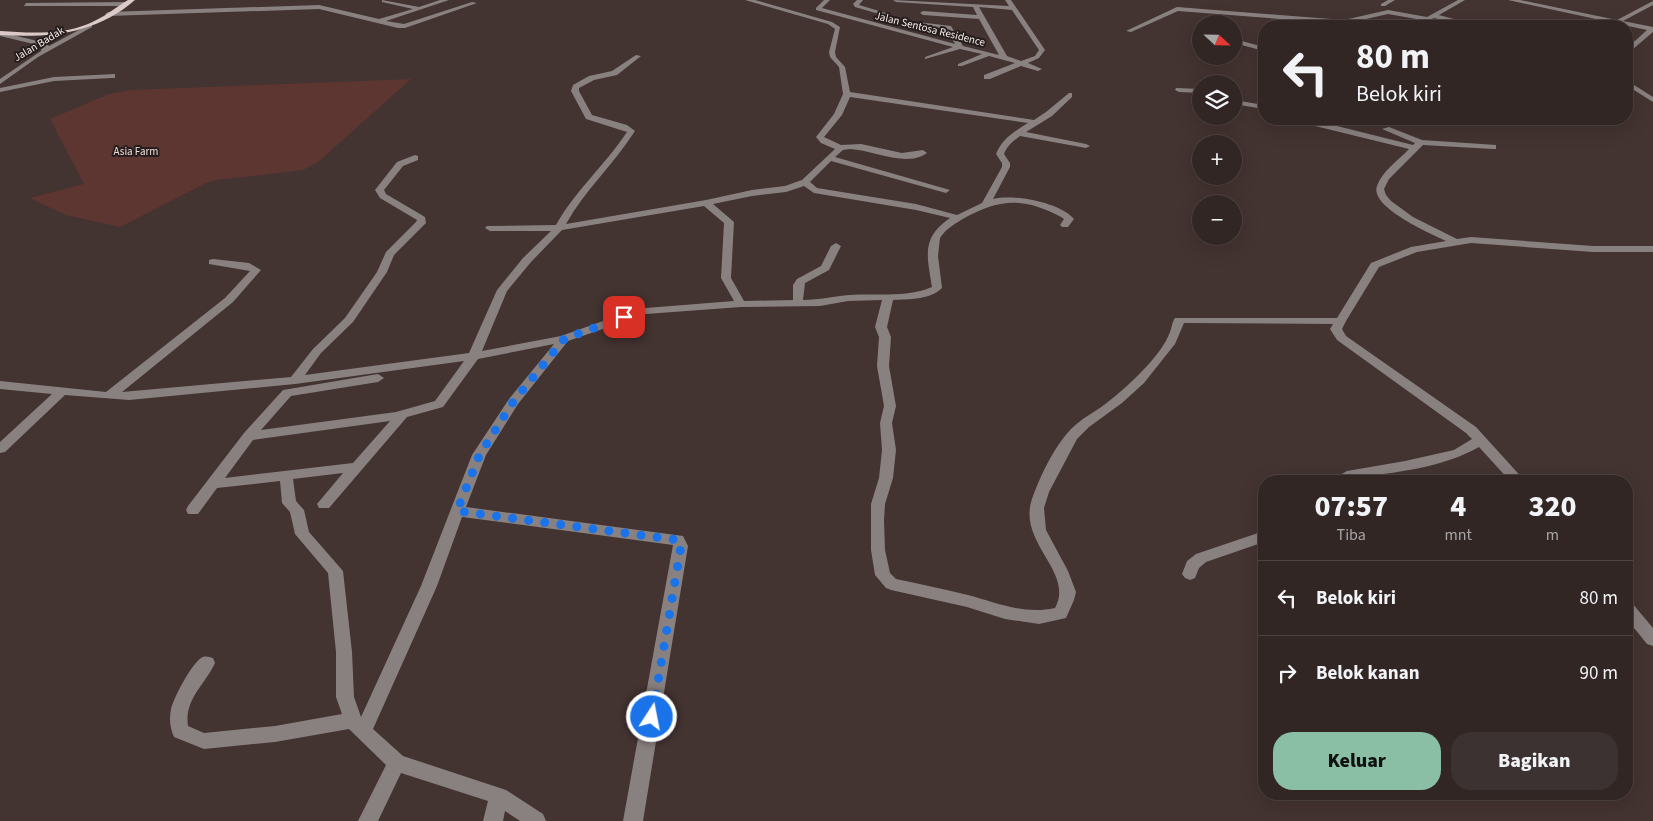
<!DOCTYPE html>
<html lang="id">
<head>
<meta charset="utf-8">
<style>
	:root { --surface:#322625; --page:#3d3232; --text:#f1f3f6; --muted:#a8a5a7; --line:#4d4342; --accent:#8abfa5 }
	body { margin:0; font-family:"Source Sans 3",sans-serif; background:var(--page); color:var(--text); height:100vh; display:flex; flex-direction:column; font-size:19px; white-space:nowrap }
	* { box-sizing:border-box; margin:0 }
	p { font-size:16px; color:var(--muted) }
	.icon { flex:none; width:28px; height:28px; fill:none; stroke:currentColor; stroke-width:2; stroke-linecap:round; stroke-linejoin:round }
	.map { position:relative; flex:1; overflow:hidden }
	.sheet { position:absolute; left:1258px; top:475px; width:375px; height:325px; display:flex; flex-direction:column; background:var(--surface); border-radius:20px; box-shadow:0 5px 20px #0002,0 0 0 1px var(--line) }
	.sheet>* { flex:none }
	.guide { position:absolute; left:1258px; top:20px; width:375px; height:105px; border-radius:20px; box-shadow:0 5px 20px #0002,0 0 0 1px var(--line); background:#322625; color:var(--text); overflow:hidden }
	.needle { width:32px; rotate:112deg }
	.fabs { position:absolute; left:1192px; top:15px; display:grid; gap:10px }
	.fabs a { display:grid; place-items:center; width:50px; height:50px; border-radius:50%; background:var(--surface); box-shadow:0 5px 20px #0002,0 0 0 1px var(--line); font-size:25px }
	.pin { position:absolute; display:grid; place-items:center; width:42px; height:42px; color:#fff; margin:-21px; border-radius:10px; box-shadow:0 2px 8px #0006 }
	.me { position:absolute; width:55px; margin:-28px; rotate:11deg; stroke-linejoin:round; filter:drop-shadow(0 0 4px #0008) }
	.turn { display:flex; align-items:center; gap:18px; height:105px; padding:0 15px; font-size:22px }
	.turn .icon { width:65px; height:65px; stroke-width:2.5 }
	.turn b { display:block; font-size:35px; line-height:42px }
	.eta { display:flex; justify-content:space-evenly; align-items:center; height:85px; text-align:center }
	.eta b { font-size:30px; font-weight:800; line-height:35px }
	.button { display:flex; gap:10px; margin-top:auto; padding:10px 15px }
	.button a { flex:1; height:58px; border-radius:20px; background:var(--accent); color:#111; font-size:20px; font-weight:800; line-height:58px; text-align:center }
	.button a+a { background:var(--page); color:var(--text) }
	ul { padding:0; list-style:none }
	li { display:flex; align-items:center; gap:15px; height:75px; padding:0 15px; border-top:1px solid var(--line) }
	li div { flex:1 }
	li b { display:block; font-size:19px }
	li em { font-style:normal }
	.map>svg:first-child { display:block }
</style>
</head>
<body>
<div class="map">
<svg width="1653" height="821" viewBox="0 0 1653 821">
	<rect width="100%" height="100%" fill="#433331"/>
	<polygon fill="#5d3632" points="411,79 317,163 303,170 216,180 204,184 120,227 66,215 30,198 84,184 50,119 109,94 132,90"/>
	<g fill="none" stroke-linecap="round" stroke-linejoin="round">
		<g fill="#898180" fill-rule="evenodd">
			<polygon points="382,0 419,7 440,0 449,0 386,21 404,24 472,2 477,3 405,28 398,28 319,9 108,16 105,14 108,12 319,5 379,19 413,9 382,2"/>
			<path d="M745,0h10l77,22 8,5 -5,25 1,5 9,10 5,25 184,28 12,-8 23,-19h3v4l-20,19 -26,16 60,12 4,2 -4,2 -66,-12c-7,5 -13,10 -16,18l6,9v4l-17,32c21,-5 66,3 81,20l-6,8h-6l-2,-2 4,-6 -3,-2c-39,-21 -64,-18 -100,3 -8,5 -16,10 -21,18l-2,18 4,32c-12,12 -33,11 -49,12l-6,27 4,10 -2,29 7,40 -4,17 4,27 -3,28 -8,26 -1,16 1,30 5,23 6,6c24,5 48,10 72,16 30,8 56,20 87,13 20,-36 -38,-65 -23,-109 8,-23 22,-52 39,-70 10,-10 22,-16 33,-24 16,-12 30,-25 43,-39 9,-10 18,-21 23,-34 2,-5 2,-10 5,-14h162l34,-55 40,-16 35,-6c-15,-7 -77,-34 -69,-55 5,-15 22,-26 32,-37l-98,-24 -3,-6h8l1,2 96,24 2,-2 -33,-14 7,-2 33,13 74,5v4h-3l-70,-4 -34,34 -5,10 2,6 5,6 22,16 44,22 14,-2 122,9h60v6h-60l-122,-9 -54,9 -38,15 -33,54 -4,8 4,7 130,91 49,54h-15l-31,-34c-37,21 -82,25 -124,31l-5,3h-17l2,-3 12,-7 58,-10 49,-11 18,-11 -6,-6 -129,-93 -7,-11 3,-5 -149,-1 -9,21 -31,39 -22,20 -33,24 -12,12 -28,53 -5,16 2,22 22,41 8,21 -2,8 -8,18 -27,6 -34,-5 -38,-12 -76,-17 -5,-2 -11,-13 -4,-25v-46l8,-26 3,-28 -2,-27 4,-17 -7,-40 2,-29 -4,-10 7,-27 -34,1 -28,5 -79,1 -95,7 -78,27 -50,63 -32,51 -20,52 217,29 5,10 -45,275h-20l50,-276 -211,-28 -25,69 -64,143 30,27 103,34 37,24 3,7h-26l-15,-10 -2,10h-20l5,-20 -87,-28 -23,48h-20l28,-56 -37,-36 -74,13 -71,7 -30,-12c-4,-9 -5,-18 -3,-28 3,-12 20,-44 30,-51 4,-3 8,-1 12,0l2,5c-10,22 -31,36 -27,63l16,7 71,-7 67,-12 -6,-17v-45l-8,-79 -33,-39 -5,-22 -8,-9 -2,-22 -63,7 -19,26h-10l-2,-4 2,-4 56,-73 39,-43 95,-16 6,4 -6,4 -87,14 -30,34 135,-18 39,-11 29,-40 -169,23 -166,16 -64,-5 -60,57 -5,1v-11l52,-48 -52,-5v-8l106,11 119,-94 25,-27 -41,-7v-4l4,-1 36,4 12,7 -28,32 -111,90 169,-15 22,-28 32,-31 32,-46 9,-20 30,-30 1,-2 -37,-22 -5,-8 22,-28 18,-7 3,1v4l-15,6 -19,24 2,4 39,23 1,6 -32,32 -7,17 -34,50 -32,31 -16,22 164,-22 28,-63 26,-32 28,-27h-61l-5,-3 2,-2 69,-1c19,-34 49,-60 71,-93l-41,-13 -15,-28 2,-6 16,-9 23,-5 24,-16 5,1 -24,19 -23,5 -15,8v3l13,24 35,10 8,6c-21,33 -50,59 -69,93l140,-24 46,-10 33,-4 17,-6 33,-31 -14,-6 -5,-6 18,-23 9,-20 -4,-27 -9,-10 -1,-5 6,-23 -7,-5zM850,97l178,26c-13,8 -26,16 -32,31l6,9v4l-20,36 -25,12 -41,-11 -99,-16 -7,-6 21,-21 115,32 4,-3 -115,-33 8,-7 7,-1c23,1 57,19 77,4l-4,-3 -21,3 -41,-9 -20,1 -17,-8 18,-22zM804,186l10,7 102,17 34,8c-29,20 -23,38 -18,69 -24,11 -56,6 -82,8 -16,1 -31,5 -47,5l2,-17 24,-13 12,-24 -5,-3 -5,3 -10,20 -24,13 -4,6v15l-49,1 -13,-23 3,-56 -21,-18 39,-8 34,-4zM704,206l20,17 -3,55 13,23 -88,7 -26,7 -59,21 -79,15 25,-60 24,-29 31,-32zM554,344l-45,55 -37,56 -51,131 -60,131 -7,-20 -2,-45 -9,-81 -34,-39 -5,-22 -8,-9 -3,-22 50,-6 -26,31 2,4h10l78,-91 36,-10 35,-48zM390,421l-37,42 -128,15 28,-38z"/>
			<path d="M824,0h6l-8,8 133,36 -8,-15 -32,-5 3,-2 33,4 12,20 36,9 -20,-36 -56,-4 -3,-2 3,-2 54,4 -4,-8 -77,-5 -3,-2 116,6 -4,-6h6l34,50 -6,8 -11,5 14,6 -4,2 -17,-5 -31,13h-6v-4l31,-12 -26,-7 -27,10h-4v-2l24,-10 -22,-5 -35,10v-2l28,-10 -137,-37v-2zM979,7l33,3 27,40 -4,6 -14,5 -14,-5z"/>
			<polygon points="857,0 863,0 859,5 889,14 886,16 855,7 853,4"/>
			<polygon points="1388,0 1395,0 1385,6 1381,6 1381,4"/>
			<polygon points="1458,0 1465,0 1439,15 1479,26 1469,26 1434,18 1428,21 1388,14 1344,24 1178,11 1131,32 1126,31 1177,7 1344,20 1388,10 1427,17"/>
			<polygon points="1508,0 1520,0 1617,20 1653,1 1653,5 1623,21 1653,27 1653,32 1626,55 1626,49 1647,30"/>
			<polygon points="26,3 126,2 129,4 126,6 24,6"/>
			<polygon points="90,24 92,25 92,27 38,57 0,84 0,79 41,51 42,46 0,36 0,32 46,43 49,46"/>
			<polygon points="1234,39 1264,47 1264,51 1234,43"/>
			<polygon points="115,74 115,78 112,78 54,81 0,92 0,88 54,77"/>
			<polygon points="1626,80 1653,97 1653,102 1626,85"/>
			<polygon points="1176,88 1201,89 1201,93 1179,92 1175,90"/>
			<polygon points="1234,100 1264,105 1264,109 1234,104"/>
			<polygon points="1264,531 1264,542 1206,562 1199,568 1195,578 1190,580 1185,578 1182,574 1187,561 1196,554"/>
			<polygon points="1626,601 1632,603 1653,628 1653,646 1647,644 1626,618"/>
		</g>
		<path fill="#dbcac8" fill-rule="evenodd" d="M128,0h7c-39,34 -85,38 -135,35v-4c29,2 61,4 88,-7 15,-6 27,-16 40,-24z"/>
	</g>
	<g fill="none" stroke-linecap="round" stroke-linejoin="round">
		<polyline stroke="#1a73e8" stroke-width="9" stroke-dasharray="0 16.2" points="624,317 564,339 513,402 479,456 457,511 678,540 681,546 652,717"/>
	</g>
	<g text-anchor="middle" dominant-baseline="central" stroke-width="4" stroke-linejoin="round" paint-order="stroke">
		<g font-size="11" fill="#f7eceb" stroke="#241d1c">
			<text transform="translate(930 29) rotate(14)">Jalan Sentosa Residence</text>
			<text transform="translate(39 44) rotate(-31)">Jalan Badak</text>
		</g>
		<g font-size="11" fill="#f2dedc" stroke="#241d1c">
			<text x="136" y="151">Asia Farm</text>
		</g>
	</g>
</svg>
<div class="fabs">
<a><svg class="needle" viewBox="-14 -14 28 28"><path d="M0-13l5 13h-10z" fill="#e53935"/><path d="M0 13l5-13h-10z" fill="#a8a5a7"/></svg></a>
<a><svg class="icon" aria-label="layers" viewBox="0 0 24 24"><path d="M12 4l9 5-9 5-9-5zM3 14l9 5 9-5"/></svg></a>
<a>+</a>
<a>−</a>
</div>
<div class="pin" style="left:624px;top:317px;background:#d93025"><svg class="icon" aria-label="arrive" viewBox="0 0 24 24"><path d="M6 21V4h12l-3 4 3 4H6"/></svg></div>
<svg class="me" style="left:652px;top:717px" viewBox="-20 -20 40 40"><circle r="17" fill="#1a73e8" stroke="#fff" stroke-width="3"/><path d="M0-11L8 9 0 5-8 9z" fill="#fff"/></svg>
<div class="guide">
<div class="turn"><svg class="icon" aria-label="left" viewBox="0 0 24 24"><path d="M17 20v-9H6M10 6l-5 5 5 5"/></svg><div><b>80 m</b>Belok kiri</div></div>
</div>
<section class="sheet">
<div class="eta">
<div><b>07:57</b><p>Tiba</p></div>
<div><b>4</b><p>mnt</p></div>
<div><b>320</b><p>m</p></div>
</div>
<ul>
<li><svg class="icon" aria-label="left" viewBox="0 0 24 24"><path d="M17 20v-9H6M10 6l-5 5 5 5"/></svg><div><b>Belok kiri</b></div><em>80 m</em></li>
<li><svg class="icon" aria-label="right" viewBox="0 0 24 24"><path d="M7 20v-9h11M14 6l5 5-5 5"/></svg><div><b>Belok kanan</b></div><em>90 m</em></li>
</ul>
<div class="button"><a>Keluar</a><a>Bagikan</a></div>
</section>
</div>
</body>
</html>
